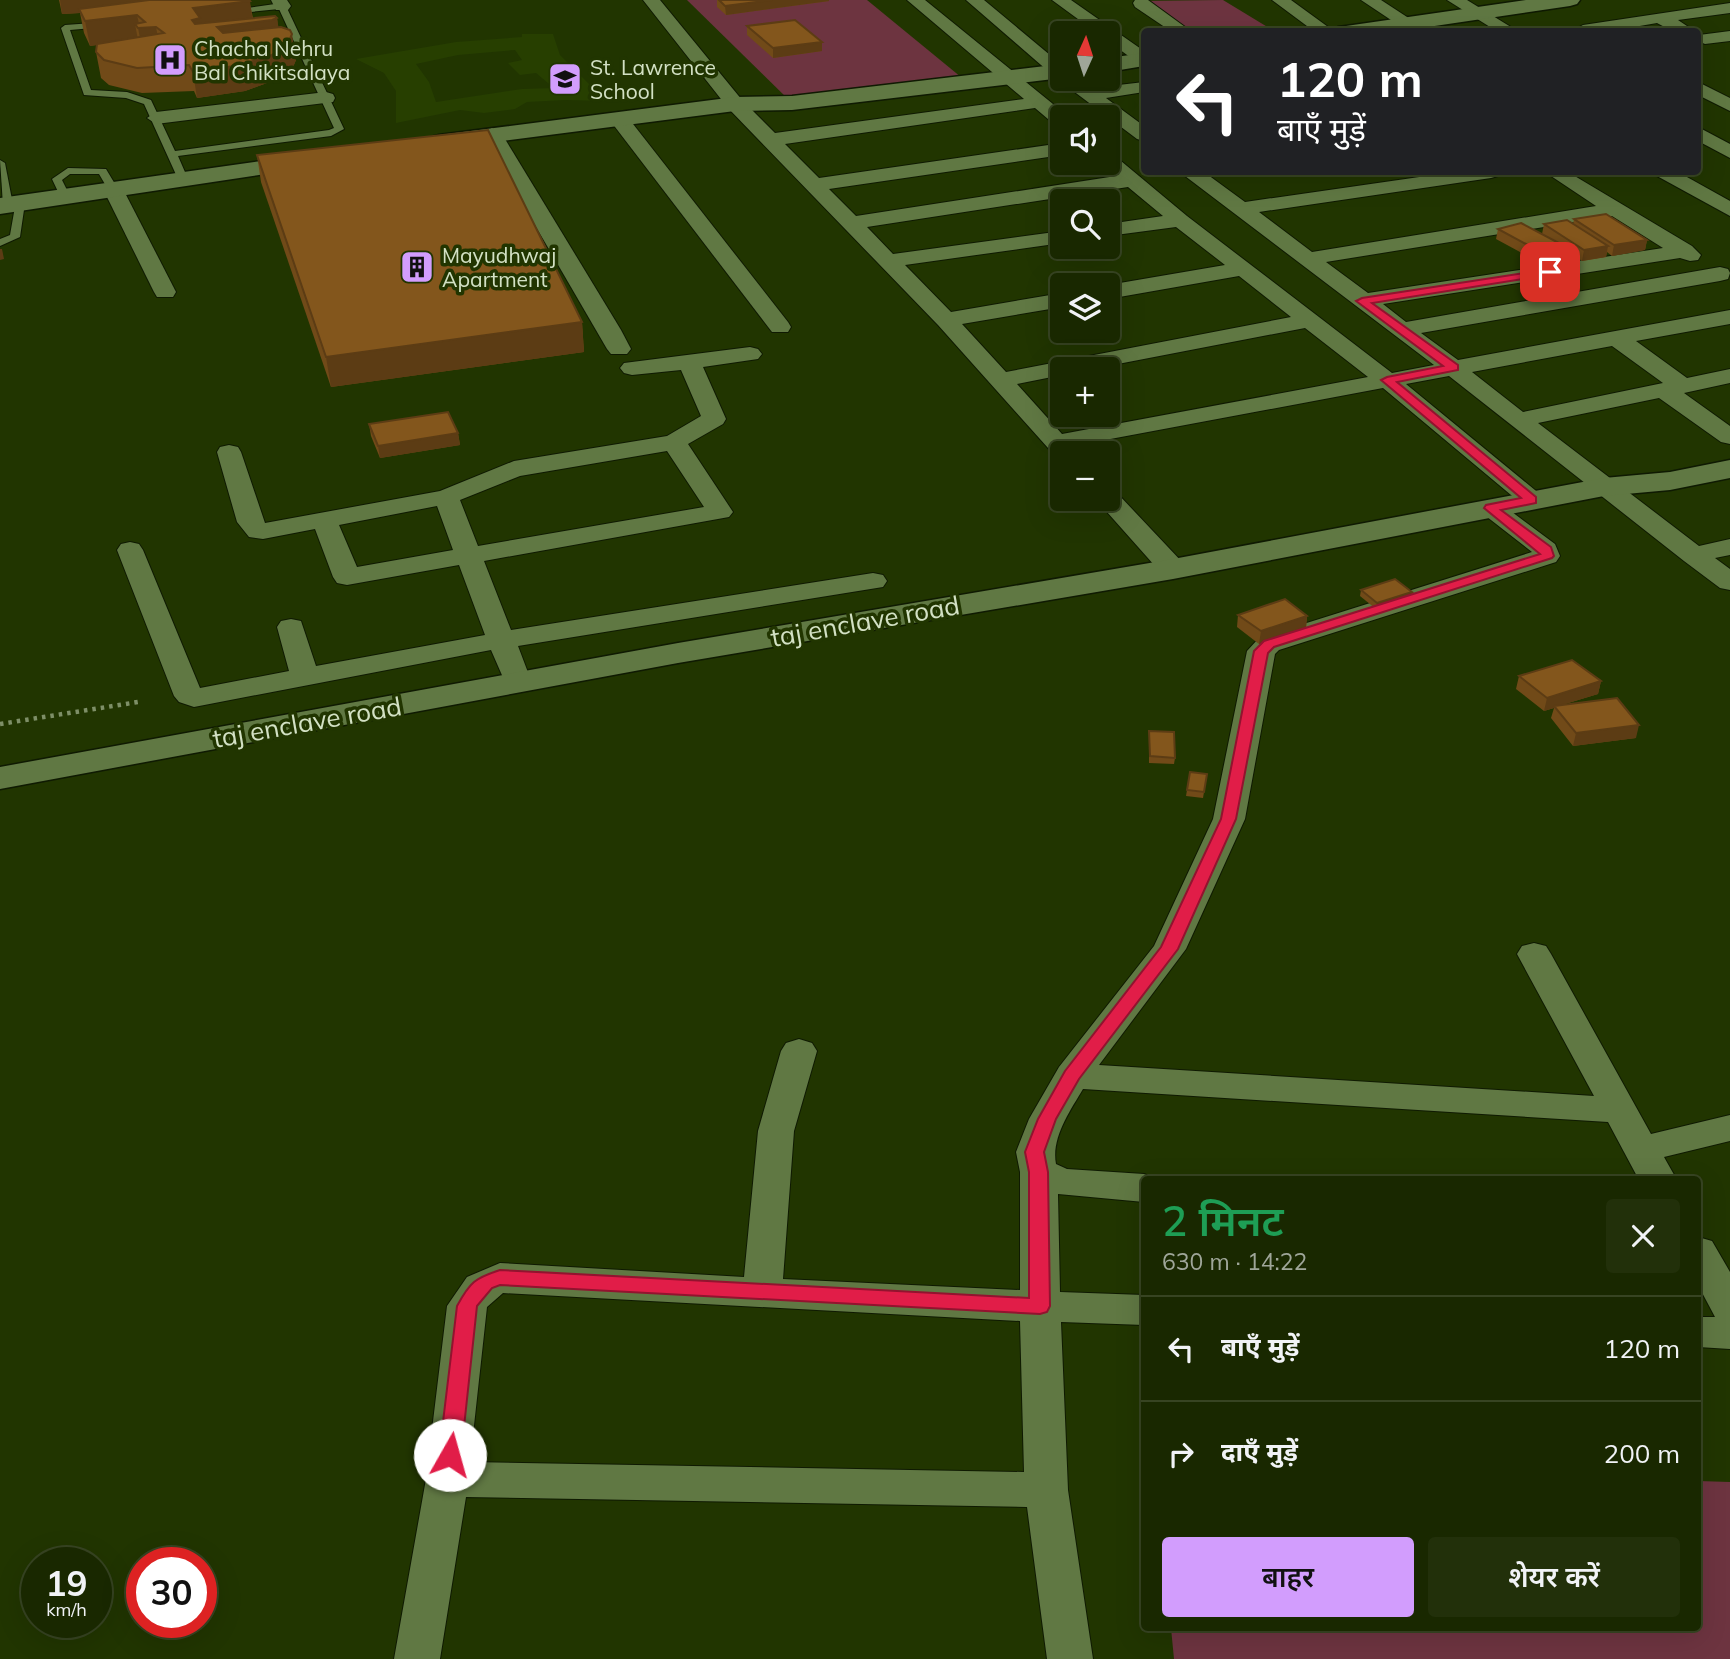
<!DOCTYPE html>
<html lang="hi">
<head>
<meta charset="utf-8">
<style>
	:root { --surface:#192800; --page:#22300a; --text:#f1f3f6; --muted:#9fa699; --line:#374422; --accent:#d29dfd }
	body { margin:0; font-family:Mulish,"Noto Sans Devanagari",sans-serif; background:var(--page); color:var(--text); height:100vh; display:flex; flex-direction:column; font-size:26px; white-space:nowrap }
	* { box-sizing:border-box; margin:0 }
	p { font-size:23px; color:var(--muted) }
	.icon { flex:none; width:38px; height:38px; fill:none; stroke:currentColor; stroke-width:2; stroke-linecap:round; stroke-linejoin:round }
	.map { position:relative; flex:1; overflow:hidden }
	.details { position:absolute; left:1141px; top:1176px; width:560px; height:455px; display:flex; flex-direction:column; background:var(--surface); border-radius:7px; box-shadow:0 7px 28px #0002,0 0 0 2px var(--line) }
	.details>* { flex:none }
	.hud { position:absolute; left:1141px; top:28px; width:560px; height:147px; border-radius:7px; box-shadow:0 7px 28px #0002,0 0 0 2px var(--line); background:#202124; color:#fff; overflow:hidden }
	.needle { width:46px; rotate:3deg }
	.fabs { position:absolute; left:1050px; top:21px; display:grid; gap:14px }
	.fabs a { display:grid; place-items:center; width:70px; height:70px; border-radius:7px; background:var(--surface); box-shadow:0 7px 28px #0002,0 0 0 2px var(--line); font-size:35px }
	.speed { position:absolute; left:21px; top:1547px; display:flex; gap:14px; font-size:35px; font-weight:700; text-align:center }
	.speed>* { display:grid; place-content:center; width:91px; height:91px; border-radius:50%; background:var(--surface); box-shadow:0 7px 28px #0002,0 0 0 2px var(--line); line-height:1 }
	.speed small { font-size:18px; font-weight:400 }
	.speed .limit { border:10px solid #d22; background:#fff; color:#111 }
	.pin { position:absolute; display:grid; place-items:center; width:60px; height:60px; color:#fff; margin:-30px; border-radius:14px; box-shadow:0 4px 10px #0006 }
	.me { position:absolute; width:77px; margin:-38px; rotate:7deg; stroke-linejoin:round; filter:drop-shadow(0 0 5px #0008) }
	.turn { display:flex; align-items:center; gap:24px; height:147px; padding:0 21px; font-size:32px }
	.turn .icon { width:91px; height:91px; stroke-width:2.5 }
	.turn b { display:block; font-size:49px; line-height:60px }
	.round { display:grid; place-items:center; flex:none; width:74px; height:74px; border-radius:7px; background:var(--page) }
	.summary { display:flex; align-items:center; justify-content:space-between; height:119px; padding:0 21px }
	h1 { font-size:42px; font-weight:600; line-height:52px; color:#1e9e55 }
	.button { display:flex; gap:14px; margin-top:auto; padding:14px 21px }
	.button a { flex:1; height:80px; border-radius:7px; background:var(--accent); color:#111; font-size:28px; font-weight:600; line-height:80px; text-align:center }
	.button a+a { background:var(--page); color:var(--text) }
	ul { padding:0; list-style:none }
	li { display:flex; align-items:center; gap:21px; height:105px; padding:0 21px; border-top:2px solid var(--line) }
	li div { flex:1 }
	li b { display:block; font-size:26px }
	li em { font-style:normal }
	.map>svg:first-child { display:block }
</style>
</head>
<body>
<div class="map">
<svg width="1730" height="1659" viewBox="0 0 1730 1659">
	<rect width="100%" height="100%" fill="#213500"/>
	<path fill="#273f00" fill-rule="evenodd" d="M522,34h31l7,21 46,46 -41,-1 -38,2 -12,7 -31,4 -24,-3 -64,13v-32l-12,-18 -28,-14 100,-17 66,-5zM515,50l7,10 -14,3 12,12 16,-2 18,15 -32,1 -86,13 -7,-20 -13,-18 42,-9z"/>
	<g fill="#6d3440">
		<polygon points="687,0 867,0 967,82 792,103"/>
		<polygon points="1223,0 1274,31 1185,31 1140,1"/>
		<polygon points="1698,1481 1730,1482 1730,1659 1174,1659 1171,1628 1698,1628"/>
	</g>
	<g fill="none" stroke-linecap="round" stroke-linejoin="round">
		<defs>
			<g id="service">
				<polygon points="282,3 286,6 344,129 331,136 178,156 188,179 183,182 178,179 144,104 126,98 84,95 61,28 65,25 107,22 107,26 104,27 70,30 91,90 127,92 151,100 175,151 329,130 334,128 279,9 231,14 227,11"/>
				<polygon points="0,160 5,163 13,205 8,208 3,205"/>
				<polygon points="68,168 106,169 118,189 109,191 99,174 70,174 62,180 70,196 61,198 52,179"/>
				<polygon points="16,201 25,203 20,237 0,246 0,239 10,235"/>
			</g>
			<g id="minor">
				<polygon points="271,0 287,0 291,6 288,10 276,10"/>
				<path d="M643,0h17l82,100 33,33 249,-34 -117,-99h18l144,117h-7v10l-7,-2 -20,-17 -250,36 34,34 243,-35v12l-233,34 27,27 260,-40 -16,-13h8v-9l7,2 72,60 205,157 42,-8 -249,-189 -3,-4h22l41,30 209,-30h47l-3,4 -7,2 -232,34 53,40 284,-46 -51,-34h23l124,74 9,9 -3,5 -8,1 -10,-3 -297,46 23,18 314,-55 8,2 2,4 -2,6 -8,2 -299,52 37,27 272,-50v14l-94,17 51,37 43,-9v14l-46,10 46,33v18l-9,-2 -62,-44 -121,25 161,123 31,-7v16l-15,3 15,11v21l-10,-2 -36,-27 -235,-185 -43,8 135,111 4,5 -4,5 -9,3 -9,-3 -140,-117 -310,58 5,7h-16v7l-5,-2 -119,-133 -210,-217zM1128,187l35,29 -55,8v12l68,-9 49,38 -117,20v14l131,-23 52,41 -285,55 -44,-48 100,-17v-14l-111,19 -46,-47 157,-22v-12l-169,23 -26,-27zM1612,216l51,32 -295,45 -42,-31zM1305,328l63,49 -306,57 -45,-50 45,-9v-6h30zM1612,346l51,37 -140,29 -51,-40z"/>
				<polygon points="966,0 984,0 1062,65 1062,79 1080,79 1093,88 1144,82 1144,92 1106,98 1144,126 1144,141 1137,139 1056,78"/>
				<polygon points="1052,0 1071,0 1144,51 1144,64 1138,63 1108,41 1108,33 1097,33"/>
				<polygon points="1135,0 1148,0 1192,32 1172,32 1135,7 1133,3"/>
				<polygon points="1272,0 1291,0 1335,32 1315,32"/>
				<polygon points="1361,0 1381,0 1430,32 1409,32"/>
				<polygon points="1447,0 1467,0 1519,32 1498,32"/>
				<polygon points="1730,3 1730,13 1678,20 1696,32 1674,32 1657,23 1605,32 1574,30 1583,25"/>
				<polygon points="1730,31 1730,41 1705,44 1698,41 1699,35"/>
				<polygon points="1698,82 1730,98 1730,111 1698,95"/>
				<polygon points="326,92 333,94 335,98 333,102 156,124 147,118 156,112"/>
				<polygon points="619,113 626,115 788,322 791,327 788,332 772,332 612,123 610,119 612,115"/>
				<polygon points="1698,127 1730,144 1730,158 1698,141"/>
				<polygon points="492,128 502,134 621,330 631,349 627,354 611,354 607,349 482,134"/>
				<polygon points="1654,172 1678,172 1730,201 1730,216 1657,176"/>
				<polygon points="113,183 120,185 123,189 176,292 173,297 157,297 154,292 103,189 106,185"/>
				<path d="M750,347l8,2 4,5 -4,5 -55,8 23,52 -3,5 -35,20 45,68 -4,5 -245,44 27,69 362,-57 10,2 4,6 -4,6 -365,59 14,37 -4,6 -10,3 -10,-3 -17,-39 -297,57 -15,-5 -5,-6 -57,-146 4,-6 9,-2 9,2 4,6 57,138 89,-17 -12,-44 4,-6 10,-2 10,2 15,45 169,-31 -26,-70 -112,20 -10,-2 -4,-6 -18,-48 -52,10 -14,-2 -12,-15 -20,-70 3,-5 9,-2 9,2 3,5 24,71 175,-32 74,-30 153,-25 34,-20 -20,-46 -49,5 -8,-2 -4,-5 4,-5zM667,451l37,56 -226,39 -18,-46 60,-24zM437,506l16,44 -96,17 -18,-42z"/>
				<polygon points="1108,490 1117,493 1183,563 1186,569 1183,575 1173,577 1163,575 1099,503 1096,499 1108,499"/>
				<path d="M1491,500l9,3 55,41 5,12 -4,6 -277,88 -4,4 -30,165 -59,130 -87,116 495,31 -77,-142 5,-8 12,-3 12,3 5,8 100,180 79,-19v26l-66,16 13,23h-38l-31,-58 -525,-33c-13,22 -32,49 -27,75l11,5 77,5 14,6h-14v22l-86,-8 2,98 84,3v30l-83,-3 7,168 25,169h-46l-20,-152 -561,-10 -26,162h-46l32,-180 21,-173 20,-29 33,-14 244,14 14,-146 23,-80 5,-8 13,-4 13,4 5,8 -23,80 -11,148 237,11v-118l-4,-20 13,-33 30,-52 95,-121 59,-127 34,-168 12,-13 273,-86 -50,-39 -4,-5 4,-5zM503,1293l517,28 4,151 -554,-10 17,-155z"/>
				<polygon points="1698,1237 1712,1241 1730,1272 1730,1349 1698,1347 1698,1317 1715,1317 1698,1285"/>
			</g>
			<g id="tertiary">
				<polygon points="1526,0 1580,0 1577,4 1570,6 1394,32 1336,32 1338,27 1346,26"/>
				<polygon points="1144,53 1144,66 1108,72 1108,58"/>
				<polygon points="1062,64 1062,78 792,110 735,111 439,149 431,147 427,142 431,137 439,135 735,97 792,96"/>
				<polygon points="310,154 319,156 322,161 319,166 0,214 0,198"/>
				<polygon points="1730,460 1730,478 1670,490 1604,496 1173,579 678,663 0,789 0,767 678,643 1173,559 1604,478 1670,472"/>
			</g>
		</defs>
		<use href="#service" stroke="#0f1a02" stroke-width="2"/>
		<use href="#minor" stroke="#0f1a02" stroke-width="2"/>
		<use href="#tertiary" stroke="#0f1a02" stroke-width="3"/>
		<polyline stroke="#7e8f67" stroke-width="4.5" stroke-dasharray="3.5 5" stroke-linecap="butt" points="0,724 138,702"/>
		<use href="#service" fill="#607843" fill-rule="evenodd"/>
		<use href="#minor" fill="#607843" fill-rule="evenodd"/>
		<use href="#tertiary" fill="#607843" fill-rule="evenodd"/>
	</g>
	<g fill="#714a18">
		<polygon points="59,0 249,0 253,18 277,18 278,27 296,60 293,67 275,80 245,91 197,98 194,91 142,93 109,85 101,78 96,52 96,45 90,46 84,33 80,13 62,14"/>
		<polygon points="717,0 829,0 829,1 726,15 717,7"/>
		<polygon points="747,26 822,51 773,58 747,35"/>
		<polygon points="257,155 582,322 584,352 331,387 261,182"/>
		<polygon points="1574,219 1647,240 1645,250 1612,256 1607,252 1606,257 1582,261 1573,255 1572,262 1548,267 1496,239 1498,229 1542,234 1544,224 1573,224"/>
		<polygon points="369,424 458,433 460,445 380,458 371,436"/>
		<polygon points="1361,590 1412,592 1411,598 1376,609 1360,596"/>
		<polygon points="1238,615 1307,616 1306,628 1259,644 1237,627"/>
		<polygon points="1519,676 1601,681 1598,694 1565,704 1636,738 1573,746 1551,718 1554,708 1544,711 1516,689"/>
		<polygon points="1149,731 1175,758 1174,764 1149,763"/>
		<polygon points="1190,772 1207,774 1203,798 1186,796"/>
	</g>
	<g fill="#5c3c14">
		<polygon points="60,0 161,0 79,9 80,13 62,14"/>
		<polygon points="772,0 829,0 829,1 726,15 725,6"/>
		<polygon points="250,1 253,23 277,18 281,43 202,33 192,20 193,8"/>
		<polygon points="137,15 140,28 156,27 161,52 143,53 138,28 135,24 138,40 90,46 85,21"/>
		<polygon points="292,34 296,60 293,67 275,80 245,91 197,98 193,72"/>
		<polygon points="822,42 822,51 773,58 773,48"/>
		<polygon points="1647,240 1645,250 1612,256 1614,245"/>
		<polygon points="1608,246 1606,257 1582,261 1584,250"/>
		<polygon points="0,249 2,249 4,259 0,260"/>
		<polygon points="1574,251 1572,262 1548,267 1550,257"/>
		<polygon points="582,322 584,352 331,387 326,357"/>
		<polygon points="458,433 460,445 380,458 378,446"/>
		<polygon points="1412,592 1411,598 1376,609 1377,603"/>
		<polygon points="1307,616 1306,628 1259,644 1261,631"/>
		<polygon points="1601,681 1598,694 1555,707 1554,706 1554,708 1544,711 1547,698"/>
		<polygon points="1639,725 1636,738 1573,746 1576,733"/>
	</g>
	<g fill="#83561c" stroke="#5c3c14" stroke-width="2">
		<polygon points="149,0 249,0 250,1 193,8 200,18 192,20 195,24 275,16 277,18 272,20 217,27 223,33 281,27 290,30 292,34 289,41 272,55 241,65 193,72 189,65 137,68 104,60 96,52 97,44 164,33 156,27 138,28 135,24 145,22 137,15 85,21 79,9"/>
		<polygon points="719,0 772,0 725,6"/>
		<polygon points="795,20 822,42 773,48 747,26"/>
		<polygon points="488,130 582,322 326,357 257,155"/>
		<polygon points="1606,214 1647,240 1614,245 1574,219"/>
		<polygon points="1567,220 1608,246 1584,250 1544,224"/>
		<polygon points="1521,223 1574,251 1550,257 1498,229"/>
		<polygon points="448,412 458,433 378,446 369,424"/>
		<polygon points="1395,579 1412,592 1377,603 1361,590"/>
		<polygon points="1285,599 1307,616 1261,631 1238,615"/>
		<polygon points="1572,660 1601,681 1547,698 1519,676"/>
		<polygon points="1617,698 1639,725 1576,733 1554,706"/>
		<polygon points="1149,731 1174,732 1175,758 1150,756"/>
		<polygon points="1190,772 1207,774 1204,792 1187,790"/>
	</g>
	<path fill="#e11d48" stroke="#92132f" stroke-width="2" d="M1550,269l5,3 -1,2 -182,29 86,62v5l-61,12 139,115v6l-35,7 50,37 3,9 -2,2 -278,89 -6,6 -32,166 -58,130 -99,130 -23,40 -12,33 4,20 2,134 -3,6 -7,2 -540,-29 -8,3 -15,18 -16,149 -3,6 -8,2 -8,-2 -3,-6 18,-149c13,-24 18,-28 43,-36l529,28v-126l-4,-20 13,-33 27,-48 96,-124 60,-128 33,-168 10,-10 276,-87 -56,-46 2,-3 35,-7 -140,-118 6,-3 56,-11 -87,-65 6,-3z"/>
	<defs>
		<symbol id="hospital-square" viewBox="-11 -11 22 22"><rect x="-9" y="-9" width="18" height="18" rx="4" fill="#d29dfd" stroke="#213500"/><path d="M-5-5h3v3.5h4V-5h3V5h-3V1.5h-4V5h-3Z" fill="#111"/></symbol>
		<symbol id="school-square" viewBox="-11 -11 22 22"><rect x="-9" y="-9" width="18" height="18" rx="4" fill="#d29dfd" stroke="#213500"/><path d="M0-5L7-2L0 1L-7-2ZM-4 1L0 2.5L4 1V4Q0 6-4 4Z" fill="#111"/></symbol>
		<symbol id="building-square" viewBox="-11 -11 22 22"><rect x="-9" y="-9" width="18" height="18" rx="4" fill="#d29dfd" stroke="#213500"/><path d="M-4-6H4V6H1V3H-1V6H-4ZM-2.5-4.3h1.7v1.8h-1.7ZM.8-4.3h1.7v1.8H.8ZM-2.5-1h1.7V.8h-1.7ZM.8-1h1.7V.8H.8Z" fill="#111"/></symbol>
	</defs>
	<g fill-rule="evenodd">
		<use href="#hospital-square" x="151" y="41" width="38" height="38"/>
		<use href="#school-square" x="546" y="60" width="38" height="38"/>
		<use href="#building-square" x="398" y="248" width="38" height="38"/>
	</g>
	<g text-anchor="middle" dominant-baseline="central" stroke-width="7" stroke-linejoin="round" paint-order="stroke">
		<g font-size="21" fill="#d3e1c4" stroke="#213500" text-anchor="start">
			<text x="194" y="48">Chacha Nehru<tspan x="194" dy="24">Bal Chikitsalaya</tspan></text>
			<text x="590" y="67">St. Lawrence<tspan x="590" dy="24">School</tspan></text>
			<text x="442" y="255">Mayudhwaj<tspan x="442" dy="24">Apartment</tspan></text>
		</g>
		<g font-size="26" fill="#d3e1c4" stroke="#213500">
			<text transform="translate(865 621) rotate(-10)">taj enclave road</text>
			<text transform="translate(307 722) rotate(-10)">taj enclave road</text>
		</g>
	</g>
</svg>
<div class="fabs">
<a><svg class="needle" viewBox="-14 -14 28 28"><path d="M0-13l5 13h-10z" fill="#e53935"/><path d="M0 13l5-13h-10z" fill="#9fa699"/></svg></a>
<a><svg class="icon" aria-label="sound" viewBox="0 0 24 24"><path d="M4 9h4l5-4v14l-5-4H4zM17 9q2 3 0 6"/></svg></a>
<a><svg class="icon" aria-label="search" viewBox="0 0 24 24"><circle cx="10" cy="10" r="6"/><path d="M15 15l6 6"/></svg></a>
<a><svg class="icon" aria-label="layers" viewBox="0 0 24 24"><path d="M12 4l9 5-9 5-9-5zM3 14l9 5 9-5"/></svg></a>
<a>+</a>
<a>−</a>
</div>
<div class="speed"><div>19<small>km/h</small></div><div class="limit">30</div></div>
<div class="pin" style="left:1550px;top:272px;background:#d93025"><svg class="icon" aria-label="arrive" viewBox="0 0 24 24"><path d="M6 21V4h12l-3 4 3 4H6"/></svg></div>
<svg class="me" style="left:450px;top:1455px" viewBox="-20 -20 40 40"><circle r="19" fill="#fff"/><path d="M0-13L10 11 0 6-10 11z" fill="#e11d48"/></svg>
<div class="hud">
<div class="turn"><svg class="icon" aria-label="left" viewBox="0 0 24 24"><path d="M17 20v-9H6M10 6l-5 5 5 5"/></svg><div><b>120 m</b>बाएँ मुड़ें</div></div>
</div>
<section class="details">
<div class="summary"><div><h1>2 मिनट</h1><p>630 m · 14:22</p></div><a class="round"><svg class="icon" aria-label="close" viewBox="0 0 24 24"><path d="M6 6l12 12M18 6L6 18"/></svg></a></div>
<ul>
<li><svg class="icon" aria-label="left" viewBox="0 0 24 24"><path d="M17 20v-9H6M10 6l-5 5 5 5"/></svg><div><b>बाएँ मुड़ें</b></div><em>120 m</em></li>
<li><svg class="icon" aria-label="right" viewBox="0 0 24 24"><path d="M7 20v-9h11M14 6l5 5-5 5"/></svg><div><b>दाएँ मुड़ें</b></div><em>200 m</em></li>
</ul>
<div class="button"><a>बाहर</a><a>शेयर करें</a></div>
</section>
</div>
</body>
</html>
